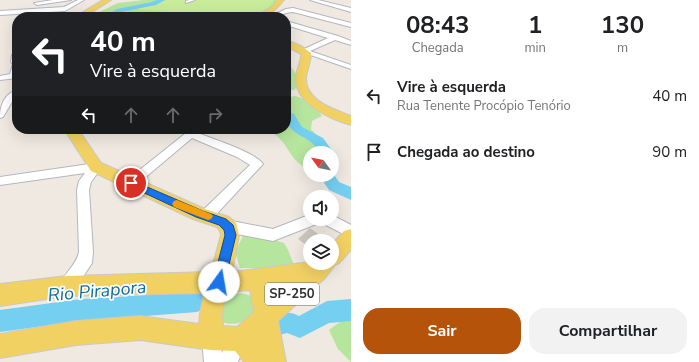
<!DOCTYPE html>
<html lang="pt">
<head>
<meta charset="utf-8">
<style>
	:root { --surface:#fff; --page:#f2f2f2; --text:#202124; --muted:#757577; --accent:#b45309 }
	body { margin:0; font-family:"Nunito Sans",sans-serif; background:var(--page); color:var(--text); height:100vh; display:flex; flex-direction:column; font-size:15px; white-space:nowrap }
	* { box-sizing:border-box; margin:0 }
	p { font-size:13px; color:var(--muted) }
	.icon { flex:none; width:22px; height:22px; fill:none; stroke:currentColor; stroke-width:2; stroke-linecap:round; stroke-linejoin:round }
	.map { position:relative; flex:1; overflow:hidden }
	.details { display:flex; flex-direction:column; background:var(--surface); width:348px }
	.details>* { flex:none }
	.top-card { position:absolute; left:12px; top:12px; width:279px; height:122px; border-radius:16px; box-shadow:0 4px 16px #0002; background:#202124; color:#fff; overflow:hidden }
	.needle { width:26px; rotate:303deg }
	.tools { position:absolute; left:303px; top:146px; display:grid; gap:8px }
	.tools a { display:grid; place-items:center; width:36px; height:36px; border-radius:50%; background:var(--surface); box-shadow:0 4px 16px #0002; font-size:20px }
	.pin { position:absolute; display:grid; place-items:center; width:34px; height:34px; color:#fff; margin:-17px; border:2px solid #fff; border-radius:50%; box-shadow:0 1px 4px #0007 }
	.me { position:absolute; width:44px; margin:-22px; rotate:13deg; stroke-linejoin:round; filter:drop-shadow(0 0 3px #0008) }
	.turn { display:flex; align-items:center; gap:14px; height:84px; padding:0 12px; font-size:18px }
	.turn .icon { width:52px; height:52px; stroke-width:2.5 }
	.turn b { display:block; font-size:28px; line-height:34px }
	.lanes { display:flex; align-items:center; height:38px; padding:0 12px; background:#0003; justify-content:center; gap:20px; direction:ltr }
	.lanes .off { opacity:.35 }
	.eta { display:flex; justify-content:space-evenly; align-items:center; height:68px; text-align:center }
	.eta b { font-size:24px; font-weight:700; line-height:28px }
	.primary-button { display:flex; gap:8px; margin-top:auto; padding:8px 12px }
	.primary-button a { flex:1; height:46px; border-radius:16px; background:var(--accent); color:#fff; font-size:16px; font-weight:700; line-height:46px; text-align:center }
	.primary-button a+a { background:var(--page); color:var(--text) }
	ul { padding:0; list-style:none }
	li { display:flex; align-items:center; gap:12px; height:56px; padding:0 12px }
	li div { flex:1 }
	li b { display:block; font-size:15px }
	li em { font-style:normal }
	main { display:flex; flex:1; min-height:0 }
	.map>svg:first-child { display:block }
</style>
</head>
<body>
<main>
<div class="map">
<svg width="351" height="362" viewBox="0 0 351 362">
	<rect width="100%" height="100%" fill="#efe9e1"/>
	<g fill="#b6e59e">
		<polygon points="144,0 281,0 264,14 252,14 255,17 89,17 118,3"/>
		<polygon points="286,60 297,75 298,86 294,90 286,90"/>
		<path d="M293,96c10,0 24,11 29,20l-10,5 -1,8 8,9 8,15h-17v10l-6,4c-19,-12 -15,-29 -40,-38h22v-28z"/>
		<polygon points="245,232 284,243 288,250 294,265 268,268 240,268 235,252"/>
		<path d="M241,293l14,4 6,9c-15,13 -21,23 -42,15 4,-18 2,-26 22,-28z"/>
		<polygon points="351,314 351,362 338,349 329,330"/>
	</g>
	<polygon fill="#c9ec9a" points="167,0 274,0 270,6 258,14 177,13 136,9"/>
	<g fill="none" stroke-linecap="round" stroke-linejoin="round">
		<g fill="#75cff0" fill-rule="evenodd">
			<polygon points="157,0 165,0 156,5 121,12 115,16 98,17 111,13 117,9 152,2"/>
			<path d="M286,111l8,3 8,13 21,11 11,15 -2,3v-3h-12c-2,-3 -5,-7 -8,-10 -14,-11 -26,-10 -26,-32z"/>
			<polygon points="332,160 337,162 339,166 337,169 332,171"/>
			<polygon points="332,172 339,182 351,187 351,200 329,190 319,175 332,175"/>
			<polygon points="197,292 204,295 207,302 204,309 197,312 81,321 0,332 0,310 81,299"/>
			<path d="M351,299v22l-22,2 -29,15 -13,-5 -8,2 -8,-3 -3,-8 3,-8c11,-4 17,-5 28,0l28,-15z"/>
		</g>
	</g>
	<polygon fill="#cbc7bf" points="310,228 328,241 310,241 310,248 298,239"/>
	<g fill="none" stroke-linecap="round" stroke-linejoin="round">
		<defs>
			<g id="minor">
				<polygon points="53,0 71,0 37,5 34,3"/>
				<polygon points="78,0 84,0 65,11 0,15 0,11 64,7"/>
				<polygon points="189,0 195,0 186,3 186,1"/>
				<polygon points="310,0 318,0 351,8 351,12"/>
				<path d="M293,8l58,15v4l-58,-15c-8,0 -14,5 -23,5l16,-8z"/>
				<polygon points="286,21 338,36 351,41 351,45 335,40 310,51 351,65 351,69 302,52 302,50 328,38 286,25"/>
				<polygon points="17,53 17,78 0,80 0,76 10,74 13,64 11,62 12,55"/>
				<path d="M17,90v8l-5,4 -9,15 -3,1c0,-12 4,-24 17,-28z"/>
				<path d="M191,129h9l-2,4c14,6 57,19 65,31l-52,56 -5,1 -5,-1 -2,-4 2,-4 49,-47 -13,-8 -45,-19 -57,48 -4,1 -4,-1 -2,-3 2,-3z"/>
				<path d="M96,163l4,1 2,3 -11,15 -2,8 4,62 -1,11 -19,29 -6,2 -6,-2 -2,-6c5,-13 17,-20 20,-34l-2,-62 2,-9 6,-8 -85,12v-8z"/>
				<polygon points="309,215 310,219 332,219 332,215 351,225 351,238 322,223 320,219 319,223 273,241 227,232 222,230 220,226 222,222 227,220 273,229"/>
				<polygon points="211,329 217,332 222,353 231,333 237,330 243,333 246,339 238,362 204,362 202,338 205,332"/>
			</g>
			<g id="major">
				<polygon points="103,0 111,0 84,17 75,17"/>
				<path d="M277,0h7c-8,10 -16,17 -29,17l17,-10z"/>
				<path d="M286,40l15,6 10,7c0,9 -4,16 -5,25 -1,23 28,31 45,38v9c-19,-5 -54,-21 -55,-44 -1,-9 5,-18 5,-27l-15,-8z"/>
				<path d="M64,129h14l23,34 104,46 24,8 7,6 3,12 -7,37 78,-10 22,1v-19l12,-13 7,-2v21l-12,13 -4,2 -10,13 -47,43 8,41h-42l-9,-11 -24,-1 -71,-10 -64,5 -76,13v-24l76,-13 64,-5 59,8 1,-10 4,-21 -137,3 -67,10v-22l67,-8 144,-4 10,-37 -1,-4 -3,-4 -24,-8 -102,-48zM285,285l-12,11 -2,-9zM250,290l4,22 -17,15 -14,-1 -1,-12 4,-22z"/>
			</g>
		</defs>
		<use href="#minor" stroke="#b4b7c1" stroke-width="2"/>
		<use href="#major" stroke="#c9c9c9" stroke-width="2"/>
		<use href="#minor" fill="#fff" fill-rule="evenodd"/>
		<use href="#major" fill="#f2d163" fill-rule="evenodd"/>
	</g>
	<polygon fill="#1a73e8" stroke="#114b97" points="131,180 203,211 226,219 233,225 236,235 224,286 219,288 215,286 213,282 225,235 224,230 219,225 196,217 127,185 126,183"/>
	<polygon fill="#f59e0b" points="177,200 211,214 213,216 211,219 208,220 174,207 172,204 174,201"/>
	<g text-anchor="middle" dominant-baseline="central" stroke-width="3.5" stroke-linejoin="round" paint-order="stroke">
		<rect fill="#fff" stroke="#6d6d6d" stroke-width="1" x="265" y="283" width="54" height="22" rx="3"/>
		<g font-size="13" font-weight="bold" fill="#2e2e2e">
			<text x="292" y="294">SP-250</text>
		</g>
		<g font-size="18" font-style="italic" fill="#0d6fa3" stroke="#fff">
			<text transform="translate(97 291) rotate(-5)">Rio Pirapora</text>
		</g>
	</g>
</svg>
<div class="tools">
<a><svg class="needle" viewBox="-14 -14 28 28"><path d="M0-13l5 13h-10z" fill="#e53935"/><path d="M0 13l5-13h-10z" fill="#757577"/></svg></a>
<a><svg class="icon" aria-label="sound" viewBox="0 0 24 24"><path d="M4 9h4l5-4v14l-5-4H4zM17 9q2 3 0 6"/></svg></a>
<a><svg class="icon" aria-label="layers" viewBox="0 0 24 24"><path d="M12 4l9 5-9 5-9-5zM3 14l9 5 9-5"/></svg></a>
</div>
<div class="pin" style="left:131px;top:183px;background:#d93025"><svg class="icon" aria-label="arrive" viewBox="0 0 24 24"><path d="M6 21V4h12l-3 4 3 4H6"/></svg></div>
<svg class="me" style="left:219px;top:282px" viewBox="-20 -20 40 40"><circle r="19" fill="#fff"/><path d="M0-13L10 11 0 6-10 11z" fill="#1a73e8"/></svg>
<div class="top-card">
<div class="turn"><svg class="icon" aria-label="left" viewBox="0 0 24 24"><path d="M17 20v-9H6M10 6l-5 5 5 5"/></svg><div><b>40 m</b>Vire à esquerda</div></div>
<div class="lanes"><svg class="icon" aria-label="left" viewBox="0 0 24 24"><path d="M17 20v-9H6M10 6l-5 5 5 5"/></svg><svg class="icon off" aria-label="ahead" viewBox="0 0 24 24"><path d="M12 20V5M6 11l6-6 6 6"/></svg><svg class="icon off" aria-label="ahead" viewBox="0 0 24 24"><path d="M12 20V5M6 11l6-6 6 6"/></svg><svg class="icon off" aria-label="right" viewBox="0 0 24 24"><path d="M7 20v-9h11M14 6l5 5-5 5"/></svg></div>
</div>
</div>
<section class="details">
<div class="eta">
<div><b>08:43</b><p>Chegada</p></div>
<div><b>1</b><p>min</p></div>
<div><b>130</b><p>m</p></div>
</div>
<ul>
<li><svg class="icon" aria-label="left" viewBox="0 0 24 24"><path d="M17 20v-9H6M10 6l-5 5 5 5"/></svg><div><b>Vire à esquerda</b><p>Rua Tenente Procópio Tenório</p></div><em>40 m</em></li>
<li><svg class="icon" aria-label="arrive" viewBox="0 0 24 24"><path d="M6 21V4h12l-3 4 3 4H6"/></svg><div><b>Chegada ao destino</b></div><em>90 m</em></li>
</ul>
<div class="primary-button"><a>Sair</a><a>Compartilhar</a></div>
</section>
</main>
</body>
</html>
